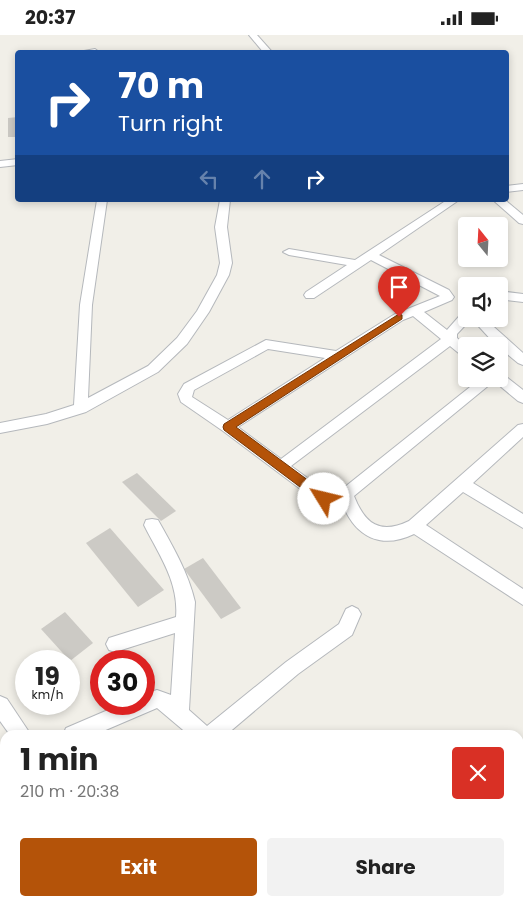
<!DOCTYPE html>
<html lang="en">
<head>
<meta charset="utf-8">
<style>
	:root { --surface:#fff; --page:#f2f2f2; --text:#222; --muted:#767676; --accent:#b45309 }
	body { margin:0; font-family:Poppins,sans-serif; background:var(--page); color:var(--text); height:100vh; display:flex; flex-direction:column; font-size:19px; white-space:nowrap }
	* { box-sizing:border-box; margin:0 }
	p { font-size:16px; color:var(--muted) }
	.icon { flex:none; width:28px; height:28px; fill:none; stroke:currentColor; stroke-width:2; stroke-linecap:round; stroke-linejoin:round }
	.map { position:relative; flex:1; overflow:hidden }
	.details { position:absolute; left:0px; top:695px; width:524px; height:176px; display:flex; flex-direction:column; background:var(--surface); border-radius:15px 15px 0 0; box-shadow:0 2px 8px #0003 }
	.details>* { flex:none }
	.banner { position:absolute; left:15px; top:15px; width:494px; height:152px; border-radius:5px; box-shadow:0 2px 8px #0003; background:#1a4fa0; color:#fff; overflow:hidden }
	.needle { width:32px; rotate:342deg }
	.buttons { position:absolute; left:458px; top:182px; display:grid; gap:10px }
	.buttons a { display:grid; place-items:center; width:50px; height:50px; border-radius:5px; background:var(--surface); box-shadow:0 2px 8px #0003; font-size:25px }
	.speed { position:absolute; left:15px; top:615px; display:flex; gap:10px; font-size:25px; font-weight:700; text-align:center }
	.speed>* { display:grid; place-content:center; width:65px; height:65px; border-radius:50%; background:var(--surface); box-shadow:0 2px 8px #0003; line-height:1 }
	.speed small { font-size:12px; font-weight:400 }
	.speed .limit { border:8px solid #d22; background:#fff; color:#111 }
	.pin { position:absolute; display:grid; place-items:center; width:42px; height:42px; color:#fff; margin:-51px -21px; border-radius:50% 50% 50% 0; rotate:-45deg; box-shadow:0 0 5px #0007 }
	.pin .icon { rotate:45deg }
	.me { position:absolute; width:55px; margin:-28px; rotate:306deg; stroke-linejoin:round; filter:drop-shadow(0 0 4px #0008) }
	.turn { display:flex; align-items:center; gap:18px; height:105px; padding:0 20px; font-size:22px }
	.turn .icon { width:65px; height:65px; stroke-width:2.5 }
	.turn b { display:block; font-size:35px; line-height:42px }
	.lanes { display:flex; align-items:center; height:48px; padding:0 20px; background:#0003; justify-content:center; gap:25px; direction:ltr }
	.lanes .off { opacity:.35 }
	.round { display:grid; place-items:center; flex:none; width:52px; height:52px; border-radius:5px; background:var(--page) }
	.overview { display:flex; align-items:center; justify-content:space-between; height:85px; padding:0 20px }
	h1 { font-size:30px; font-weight:700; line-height:38px }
	.primary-button { display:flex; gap:10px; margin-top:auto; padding:10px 20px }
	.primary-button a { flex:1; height:58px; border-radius:5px; background:var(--accent); color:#fff; font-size:20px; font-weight:700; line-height:58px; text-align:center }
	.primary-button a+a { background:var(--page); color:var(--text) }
	.status { display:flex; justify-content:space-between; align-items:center; height:35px; padding:0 25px; background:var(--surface); direction:ltr }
	.status svg { height:14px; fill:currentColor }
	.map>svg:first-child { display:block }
</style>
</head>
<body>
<div class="status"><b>20:37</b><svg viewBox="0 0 49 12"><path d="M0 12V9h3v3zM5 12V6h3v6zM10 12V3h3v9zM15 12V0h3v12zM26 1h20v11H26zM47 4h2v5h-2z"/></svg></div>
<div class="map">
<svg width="523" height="871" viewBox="0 0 523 871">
	<rect width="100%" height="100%" fill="#f1efe8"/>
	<g fill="#cccac5">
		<polygon points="18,82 15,102 8,102 8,83"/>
		<polygon points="137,438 176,476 161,486 122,447"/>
		<polygon points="110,493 164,555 138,572 86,508"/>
		<polygon points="203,523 241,573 221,584 184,534"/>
		<polygon points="65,577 93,608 70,626 41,594"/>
	</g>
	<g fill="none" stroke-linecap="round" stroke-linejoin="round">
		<defs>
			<g id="street">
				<polygon points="249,0 257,0 273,18 264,18"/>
				<polygon points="95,14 99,17 83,18 84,16"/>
				<polygon points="18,124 18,130 0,132 0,126"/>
				<polygon points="523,149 523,155 506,157 506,151"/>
				<polygon points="97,165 107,165 92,270 88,363 148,331 177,303 197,276 217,240 220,228 215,192 220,165 230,165 227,192 232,228 229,240 209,277 187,309 158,337 86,377 47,389 0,398 0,388 46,379 74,370 80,270"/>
				<path d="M447,165h12l-80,55 70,35 5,7 -2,3 -28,12 23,18 15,-17 4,-1v7h5l-14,15v4l10,8 -1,10 -5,-1 -11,-9 -159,120 37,27 4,1 9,-4 139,-111h19v-6l5,2 19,15v13l-5,-2 -24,-20 -140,115c11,28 26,39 55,25l109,-96 5,-1v13l-50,46 50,31v14l-60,-36 -37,33 97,64v16l-109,-71c-33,16 -59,3 -72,-31l-8,3 -15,-3 -96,-72 -42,-29 -3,-8 6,-10 82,-44 70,11 59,-37 45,-18 -69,-36 -57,38h-8l-2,-3 2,-3 41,-27 -58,-10 -6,-3 6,-3 66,11zM413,281l28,23 -160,120 -43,-32 165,-107zM268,314l57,9 -97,62 -36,-23 2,-7z"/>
				<polygon points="493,165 505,165 523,180 523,189 519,188"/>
				<polygon points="499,256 523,259 523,267 499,264"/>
				<polygon points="472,284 485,284 523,318 523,330 518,328 494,308"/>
				<path d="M152,484l6,1c15,27 30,52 37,82l-6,108 18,16 79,-64 53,-38 7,-15 6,-3 6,3 3,5 -9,21 -54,39 -72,61h-37l-32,-27 -63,27h-31l3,-7 56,-24h22v-10l13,-4 14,5 4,-62 -60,19 -6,-2 -3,-6 3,-6 67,-21c3,-35 -17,-62 -32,-92l2,-5z"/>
				<polygon points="0,661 7,664 31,700 10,700 0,686"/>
				<polygon points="523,829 523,871 501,871 503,866 519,866 519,831"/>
				<polygon points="390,866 413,866 411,871 388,871"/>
			</g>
			<g id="primary">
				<polygon points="0,809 5,811 5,844 0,842"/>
				<polygon points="53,866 92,866 94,871 55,871"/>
			</g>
		</defs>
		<use href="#street" stroke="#b5b8bc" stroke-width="2"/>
		<use href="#primary" stroke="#f2c960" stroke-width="2"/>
		<use href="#street" fill="#fff" fill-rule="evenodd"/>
		<use href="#primary" fill="#fff2af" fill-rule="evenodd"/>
	</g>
	<polygon fill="#b45309" stroke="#753606" points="399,279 402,280 402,284 236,392 328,460 330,464 328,467 320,467 224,395 223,392 224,389"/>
</svg>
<div class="buttons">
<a><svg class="needle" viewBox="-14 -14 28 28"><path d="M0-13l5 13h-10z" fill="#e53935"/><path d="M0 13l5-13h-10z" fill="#767676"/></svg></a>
<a><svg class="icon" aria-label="sound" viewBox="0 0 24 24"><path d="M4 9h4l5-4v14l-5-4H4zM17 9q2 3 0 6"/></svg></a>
<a><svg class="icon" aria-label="layers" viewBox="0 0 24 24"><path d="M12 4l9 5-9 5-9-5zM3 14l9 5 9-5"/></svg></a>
</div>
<div class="speed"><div>19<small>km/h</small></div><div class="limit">30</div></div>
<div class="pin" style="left:399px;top:282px;background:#d93025"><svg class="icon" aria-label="arrive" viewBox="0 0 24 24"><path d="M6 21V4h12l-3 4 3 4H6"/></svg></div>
<svg class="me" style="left:324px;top:464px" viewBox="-20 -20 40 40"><circle r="19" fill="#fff"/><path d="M0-13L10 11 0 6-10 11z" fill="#b45309"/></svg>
<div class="banner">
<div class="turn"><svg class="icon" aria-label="right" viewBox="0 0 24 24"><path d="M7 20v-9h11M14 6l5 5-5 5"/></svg><div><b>70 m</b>Turn right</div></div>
<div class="lanes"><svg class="icon off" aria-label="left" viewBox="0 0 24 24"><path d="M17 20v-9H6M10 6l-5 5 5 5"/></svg><svg class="icon off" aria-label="ahead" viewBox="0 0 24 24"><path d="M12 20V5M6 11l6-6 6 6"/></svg><svg class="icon" aria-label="right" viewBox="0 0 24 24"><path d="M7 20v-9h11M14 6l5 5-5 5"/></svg></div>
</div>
<section class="details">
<div class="overview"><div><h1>1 min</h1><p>210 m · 20:38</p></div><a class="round" style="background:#d93025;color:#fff"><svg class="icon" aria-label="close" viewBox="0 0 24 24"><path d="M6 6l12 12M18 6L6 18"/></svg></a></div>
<div class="primary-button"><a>Exit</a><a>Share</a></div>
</section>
</div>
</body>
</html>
